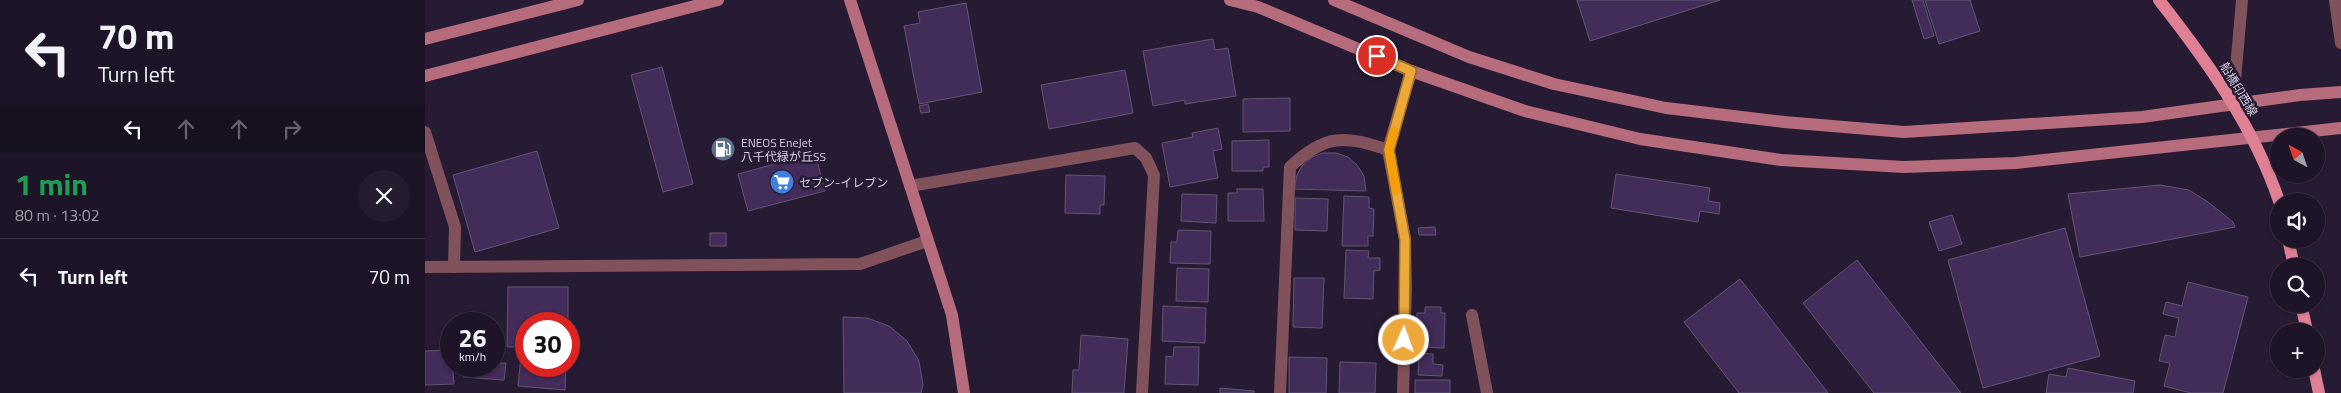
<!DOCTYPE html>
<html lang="en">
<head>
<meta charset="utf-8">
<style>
	:root { --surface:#1d1427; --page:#251d2f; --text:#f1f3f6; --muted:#a09ea7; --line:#3b3344 }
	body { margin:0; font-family:"Titillium Web","Noto Sans JP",sans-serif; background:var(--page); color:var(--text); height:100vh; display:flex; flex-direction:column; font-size:19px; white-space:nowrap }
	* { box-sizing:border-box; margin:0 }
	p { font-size:16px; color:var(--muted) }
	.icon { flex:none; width:28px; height:28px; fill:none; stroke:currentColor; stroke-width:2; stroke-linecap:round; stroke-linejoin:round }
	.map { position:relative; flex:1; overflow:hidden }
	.sheet { display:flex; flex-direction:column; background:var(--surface); width:425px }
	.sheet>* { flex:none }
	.top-card { background:#1d1427; color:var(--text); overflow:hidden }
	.needle { width:32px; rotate:320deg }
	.tools { position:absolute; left:1845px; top:128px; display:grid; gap:10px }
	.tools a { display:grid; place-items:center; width:55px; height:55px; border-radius:50%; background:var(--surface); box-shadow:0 1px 4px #0004,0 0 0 1px var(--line); font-size:25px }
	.speed { position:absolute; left:15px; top:312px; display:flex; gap:10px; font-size:25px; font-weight:700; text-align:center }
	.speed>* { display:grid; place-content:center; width:65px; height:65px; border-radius:50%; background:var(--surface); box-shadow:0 1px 4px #0004,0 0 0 1px var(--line); line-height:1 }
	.speed small { font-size:12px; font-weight:400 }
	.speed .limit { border:8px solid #d22; background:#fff; color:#111 }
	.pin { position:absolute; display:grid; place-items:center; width:42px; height:42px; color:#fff; margin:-21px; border:2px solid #fff; border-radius:50%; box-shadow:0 1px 5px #0007 }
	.me { position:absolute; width:55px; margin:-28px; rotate:2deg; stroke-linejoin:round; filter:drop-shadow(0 0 4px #0008) }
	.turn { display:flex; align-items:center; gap:18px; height:105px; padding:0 15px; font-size:22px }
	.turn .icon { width:65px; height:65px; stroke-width:2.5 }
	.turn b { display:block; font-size:35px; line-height:42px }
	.lanes { display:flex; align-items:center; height:48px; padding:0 15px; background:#0003; justify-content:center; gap:25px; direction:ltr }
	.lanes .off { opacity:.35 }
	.round { display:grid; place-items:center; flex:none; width:52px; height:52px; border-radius:26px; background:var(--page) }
	.summary { display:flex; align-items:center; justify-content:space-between; height:85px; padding:0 15px }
	h1 { font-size:30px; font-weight:700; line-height:38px; color:#1e9e55 }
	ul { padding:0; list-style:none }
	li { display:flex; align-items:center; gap:15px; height:75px; padding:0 15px; border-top:1px solid var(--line) }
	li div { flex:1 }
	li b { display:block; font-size:19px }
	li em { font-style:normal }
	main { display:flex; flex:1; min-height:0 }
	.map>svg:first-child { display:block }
</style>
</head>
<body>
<main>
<section class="sheet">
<div class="top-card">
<div class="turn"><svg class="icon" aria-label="left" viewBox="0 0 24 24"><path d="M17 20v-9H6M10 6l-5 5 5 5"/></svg><div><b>70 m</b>Turn left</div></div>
<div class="lanes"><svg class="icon" aria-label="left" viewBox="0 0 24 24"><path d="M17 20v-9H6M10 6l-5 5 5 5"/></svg><svg class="icon off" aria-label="ahead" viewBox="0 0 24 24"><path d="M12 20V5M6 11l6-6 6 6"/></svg><svg class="icon off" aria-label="ahead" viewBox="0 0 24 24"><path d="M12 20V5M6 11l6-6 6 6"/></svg><svg class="icon off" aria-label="right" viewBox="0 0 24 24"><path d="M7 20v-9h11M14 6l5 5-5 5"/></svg></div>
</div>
<div class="summary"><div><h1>1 min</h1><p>80 m · 13:02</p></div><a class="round"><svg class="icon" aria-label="close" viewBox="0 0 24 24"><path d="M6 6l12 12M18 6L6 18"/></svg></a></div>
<ul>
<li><svg class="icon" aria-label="left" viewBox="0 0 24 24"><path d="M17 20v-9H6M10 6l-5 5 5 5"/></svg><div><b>Turn left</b></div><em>70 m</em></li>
</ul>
</section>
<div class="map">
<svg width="1916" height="393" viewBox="0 0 1916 393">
	<rect width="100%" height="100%" fill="#271b34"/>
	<g fill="#422c5a" stroke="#625673">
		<polygon points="1152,0 1295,0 1165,41"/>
		<polygon points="1487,0 1498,0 1509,36 1499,39"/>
		<polygon points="1500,0 1545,0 1555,31 1514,44"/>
		<polygon points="541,3 557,92 494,104 479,26 495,23 493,12"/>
		<polygon points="788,39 790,50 803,48 811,96 760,104 760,100 728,106 718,51"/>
		<polygon points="237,67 268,184 238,192 206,75"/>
		<polygon points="700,70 708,113 624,129 616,85"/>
		<polygon points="865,98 865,131 818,132 818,99"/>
		<polygon points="503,104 505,112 496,113 494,106"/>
		<polygon points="793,128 797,149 788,151 793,178 745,187 737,143 768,137 767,133"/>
		<polygon points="844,140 844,167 838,167 838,171 807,171 807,141"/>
		<polygon points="112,151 134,228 50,252 28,175"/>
		<polygon points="390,153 400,191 323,211 313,174"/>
		<polygon points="898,153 911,153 923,157 932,165 939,176 941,191 869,189 872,175 877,166 887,157"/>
		<polygon points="1191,174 1285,188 1283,201 1295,203 1294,214 1275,211 1273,222 1186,208"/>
		<polygon points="641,175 680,176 679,205 675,205 675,214 640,213"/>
		<polygon points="1735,185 1764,190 1783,202 1808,222 1810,227 1655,257 1643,194"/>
		<polygon points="812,189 838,189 839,221 803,221 803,193 812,193"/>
		<polygon points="757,194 792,195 791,223 756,221"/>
		<polygon points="919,196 944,197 944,208 949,209 948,236 943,236 943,246 917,246"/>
		<polygon points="870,198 903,199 902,231 870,230"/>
		<polygon points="1527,215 1537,244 1514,251 1504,222"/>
		<polygon points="1010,227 1011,235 994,235 993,228"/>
		<polygon points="1640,228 1675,356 1558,388 1523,260"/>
		<polygon points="753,230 786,231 785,264 745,263 746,242 752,242"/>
		<rect x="285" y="233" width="16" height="13"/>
		<polygon points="921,250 944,251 943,258 955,258 955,270 949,271 948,299 919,298"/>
		<polygon points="1432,260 1536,393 1449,393 1378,303"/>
		<polygon points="752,268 784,269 783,302 751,301"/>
		<polygon points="869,278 899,278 897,328 868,327"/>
		<polygon points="1315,279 1403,393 1314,393 1259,322"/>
		<polygon points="1763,282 1823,297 1798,393 1766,393 1739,386 1745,363 1734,361 1740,335 1750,337 1754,318 1738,314 1741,302 1757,306"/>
		<polygon points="83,287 143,287 143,321 118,321 118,324 101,324 101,347 82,347"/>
		<polygon points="738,306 781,308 780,343 737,341"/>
		<polygon points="1000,307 1016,307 1016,313 1020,313 1019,348 991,347 992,313 1000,313"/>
		<polygon points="418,317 442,318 464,326 482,341 494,361 498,385 496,393 419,393"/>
		<polygon points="656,335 703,339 699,393 647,393 648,370 654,370"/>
		<polygon points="749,347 774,347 773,385 740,384 741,356 748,357"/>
		<polygon points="26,350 29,384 0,385 0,351"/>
		<polygon points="994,353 1008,354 1008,364 1018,365 1017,376 993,375"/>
		<polygon points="69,355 75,355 75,363 81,363 79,380 38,377 39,366 69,366"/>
		<polygon points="96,356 101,357 101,366 141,366 140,390 93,386"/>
		<polygon points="864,357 902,358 901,393 864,393"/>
		<polygon points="915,362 951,363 950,393 914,393"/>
		<polygon points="1643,368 1710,381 1708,393 1621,393 1624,374 1641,377"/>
		<rect x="990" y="380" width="35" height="13"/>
		<polygon points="795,388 829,391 829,393 795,393"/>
	</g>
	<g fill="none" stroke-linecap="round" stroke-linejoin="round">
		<g stroke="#81525b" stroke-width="12">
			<polyline points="1910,0 1916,43"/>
			<polyline points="1808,103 1817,0"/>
			<polyline points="0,132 30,227 29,267"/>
			<polyline points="963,150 986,71"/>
			<polyline points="485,186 710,148 721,158 729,175 717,393"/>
			<polyline points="0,267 435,264 502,241"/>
			<polyline points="1047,315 1062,393"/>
			<path d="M855,393l10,-226c35,-33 54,-32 98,-17l17,89 1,48 -3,106"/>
		</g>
		<g stroke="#b66c7c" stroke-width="12">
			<polyline points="425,0 527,315 539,393"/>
			<polyline points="805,0 833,7 986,71 1100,111 1215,139 1356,160 1479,167 1591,163 1916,128"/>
			<polyline points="909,0 1044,57 1129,84 1241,108 1359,122 1479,132 1717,117 1875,95 1916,92"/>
			<polyline points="0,39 153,0"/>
			<polyline points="0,76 293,0"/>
		</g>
		<g stroke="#e08095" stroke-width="12">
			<path d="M1734,0c48,61 95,127 120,201"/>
			<polyline points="1863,239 1869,266"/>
			<polyline points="1876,304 1882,331"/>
			<polyline points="1889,369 1894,393"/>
		</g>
	</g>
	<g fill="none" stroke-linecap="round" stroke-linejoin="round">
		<defs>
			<polyline id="route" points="952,56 986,71 964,150 980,240 979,340"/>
		</defs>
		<use href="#route" stroke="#9a6d27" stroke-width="12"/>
		<use href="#route" stroke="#eda83c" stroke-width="9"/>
		<polyline stroke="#f59e0b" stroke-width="9" points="969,131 964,150 971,191"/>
	</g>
	<defs>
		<symbol id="fuel-disc" viewBox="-11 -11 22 22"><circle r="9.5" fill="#5c6f8a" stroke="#271b34"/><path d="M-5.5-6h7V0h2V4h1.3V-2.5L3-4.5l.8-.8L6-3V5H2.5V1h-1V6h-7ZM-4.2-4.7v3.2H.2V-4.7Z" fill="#fff"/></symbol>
		<symbol id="supermarket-disc" viewBox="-11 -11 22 22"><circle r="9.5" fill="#3f7fe0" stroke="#271b34"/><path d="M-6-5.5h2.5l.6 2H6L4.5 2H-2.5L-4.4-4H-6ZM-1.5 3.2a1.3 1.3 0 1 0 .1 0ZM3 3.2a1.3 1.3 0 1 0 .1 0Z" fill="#fff"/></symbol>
	</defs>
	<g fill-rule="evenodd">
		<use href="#fuel-disc" x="284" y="135" width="28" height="28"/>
		<use href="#supermarket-disc" x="343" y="168" width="28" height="28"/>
	</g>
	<g text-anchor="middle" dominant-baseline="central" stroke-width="5" stroke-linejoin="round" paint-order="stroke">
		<g font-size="12" fill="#d8d1e2" stroke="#271b34">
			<text transform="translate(1814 89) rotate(59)">船橋印西線</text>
		</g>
		<g font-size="12" fill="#d8d1e2" stroke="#271b34" text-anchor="start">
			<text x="316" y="142">ENEOS EneJet<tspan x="316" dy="14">八千代緑が丘SS</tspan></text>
			<text x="374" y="182">セブン-イレブン</text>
		</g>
	</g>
</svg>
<div class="tools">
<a><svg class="needle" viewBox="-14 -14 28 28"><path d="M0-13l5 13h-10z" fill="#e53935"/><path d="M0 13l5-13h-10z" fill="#a09ea7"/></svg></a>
<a><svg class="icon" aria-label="sound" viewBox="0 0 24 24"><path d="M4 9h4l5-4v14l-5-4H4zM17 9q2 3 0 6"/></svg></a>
<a><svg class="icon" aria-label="search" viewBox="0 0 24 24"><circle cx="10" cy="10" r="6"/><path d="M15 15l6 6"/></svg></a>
<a>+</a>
</div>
<div class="speed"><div>26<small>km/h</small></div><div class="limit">30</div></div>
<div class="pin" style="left:952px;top:56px;background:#d93025"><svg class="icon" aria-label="arrive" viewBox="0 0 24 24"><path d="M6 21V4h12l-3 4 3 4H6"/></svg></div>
<svg class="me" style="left:979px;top:340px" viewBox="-20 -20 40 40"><circle r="17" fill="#eda83c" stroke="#fff" stroke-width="3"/><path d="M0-11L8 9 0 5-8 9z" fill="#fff"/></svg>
</div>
</main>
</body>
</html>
